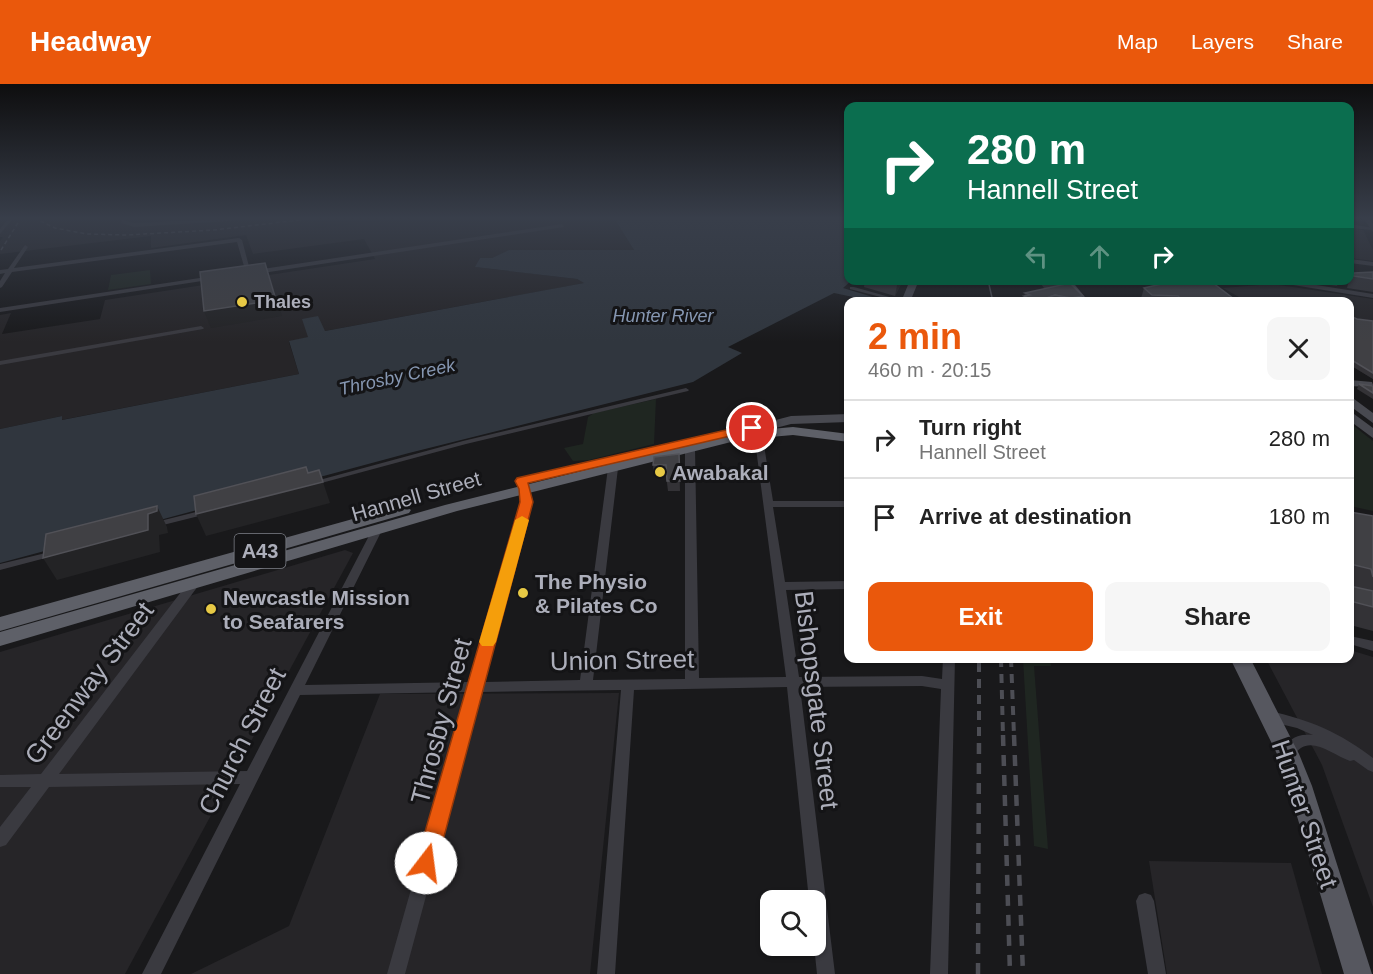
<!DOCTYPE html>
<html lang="en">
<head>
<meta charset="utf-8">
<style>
	:root { --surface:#fff; --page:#f6f6f6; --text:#222; --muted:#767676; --line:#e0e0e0; --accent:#ea580c }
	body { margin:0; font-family:Arial,sans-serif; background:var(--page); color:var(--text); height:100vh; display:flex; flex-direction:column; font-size:22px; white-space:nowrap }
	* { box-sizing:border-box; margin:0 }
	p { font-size:20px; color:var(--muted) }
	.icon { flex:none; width:33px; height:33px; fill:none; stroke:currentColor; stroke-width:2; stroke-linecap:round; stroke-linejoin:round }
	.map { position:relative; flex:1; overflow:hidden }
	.drawer { position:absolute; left:844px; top:213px; width:510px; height:366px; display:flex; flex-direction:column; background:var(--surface); border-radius:12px; box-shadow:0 2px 4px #0004 }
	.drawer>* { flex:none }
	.hud { position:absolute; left:844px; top:18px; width:510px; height:183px; border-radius:12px; box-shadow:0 2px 4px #0004; background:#0b6e4f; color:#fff; overflow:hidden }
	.fabs { position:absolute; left:760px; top:806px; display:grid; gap:12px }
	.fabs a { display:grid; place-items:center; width:66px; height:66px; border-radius:12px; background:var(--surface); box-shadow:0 2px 4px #0004; font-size:30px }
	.pin { position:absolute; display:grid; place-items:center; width:51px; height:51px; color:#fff; margin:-26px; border:3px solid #fff; border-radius:50%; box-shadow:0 2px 6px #0007 }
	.me { position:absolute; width:66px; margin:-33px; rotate:15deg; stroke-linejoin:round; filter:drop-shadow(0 0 4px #0008) }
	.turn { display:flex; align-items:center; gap:21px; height:126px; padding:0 24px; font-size:27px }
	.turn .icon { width:78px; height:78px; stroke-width:2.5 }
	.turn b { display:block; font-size:42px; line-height:51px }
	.lanes { display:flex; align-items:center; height:57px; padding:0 24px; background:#0003; justify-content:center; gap:30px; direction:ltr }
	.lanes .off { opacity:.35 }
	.round { display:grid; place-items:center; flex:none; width:63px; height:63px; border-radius:12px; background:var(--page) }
	.head { display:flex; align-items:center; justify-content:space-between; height:102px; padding:0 24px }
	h1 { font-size:36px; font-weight:700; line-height:45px; color:var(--accent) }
	.action { display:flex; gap:12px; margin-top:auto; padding:12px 24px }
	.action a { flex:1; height:69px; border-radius:12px; background:var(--accent); color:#fff; font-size:24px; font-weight:700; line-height:69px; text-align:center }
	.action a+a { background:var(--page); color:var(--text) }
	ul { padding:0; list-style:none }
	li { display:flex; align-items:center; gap:18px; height:78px; padding:0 24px; border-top:2px solid var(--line) }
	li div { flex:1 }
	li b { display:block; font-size:22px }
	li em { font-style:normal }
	header { display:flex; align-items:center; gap:36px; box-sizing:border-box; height:84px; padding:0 30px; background:var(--accent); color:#fff }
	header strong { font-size:28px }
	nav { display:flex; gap:33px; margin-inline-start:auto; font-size:21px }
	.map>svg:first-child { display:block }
</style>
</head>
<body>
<header>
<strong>Headway</strong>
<nav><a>Map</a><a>Layers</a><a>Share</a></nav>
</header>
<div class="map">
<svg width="1373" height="890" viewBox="0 0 1373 890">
	<rect width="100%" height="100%" fill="#19191b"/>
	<g fill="#262528">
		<polygon points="0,134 614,134 634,166 510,166 492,174 480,174 476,183 577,195 585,199 325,247 303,235 309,253 289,258 299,290 61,336 62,332 0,345 0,231 11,229 2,250 100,235 105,216 375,175 364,155 253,170 246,151 151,164 151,152 0,170 0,157 3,153 0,153"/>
		<polygon points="1350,144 1363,146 1373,166 1373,177 1350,174"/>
		<polygon points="1272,200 1373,215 1373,295 1350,281 1350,218 1246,217 1223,204"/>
		<polygon points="345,466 353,469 125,890 0,890 0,568"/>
		<polygon points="1350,566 1373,573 1373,823 1322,681 1266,575 1350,574"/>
		<polygon points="619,609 590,890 191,890 289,842 380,610"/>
		<polygon points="1149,777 1291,779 1322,890 1167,890"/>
	</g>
	<g fill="#1f2621">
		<polygon points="150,186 151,200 108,206 111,191"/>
		<polygon points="656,315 654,360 589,376 573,377 564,364 583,360 588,333 594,329"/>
		<polygon points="1350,339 1373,357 1373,427 1350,422"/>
		<polygon points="1023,575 1050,575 1051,582 1034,582 1048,765 1034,762"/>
	</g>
	<polygon fill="#30363e" points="614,134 841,134 849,139 851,197 843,204 886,217 872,217 834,209 728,263 742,269 693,298 409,369 0,479 0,345 62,332 62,336 299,290 289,257 308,253 302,235 318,232 325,247 584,199 577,195 475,183 480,174 492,174 509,166 634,166"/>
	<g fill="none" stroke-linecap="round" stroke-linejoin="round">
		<g fill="#3a3a40" fill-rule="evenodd">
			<polygon points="850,203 854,203 900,216 896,217 850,205"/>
			<polygon points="686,304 689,306 688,307 466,360 314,401 311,399 312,398 463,357"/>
			<polygon points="204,426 208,428 207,430 155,443 151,441 152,439"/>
			<polygon points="54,467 57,467 58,469 57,471 0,486 0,480"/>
		</g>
		<g fill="#3a3a40" fill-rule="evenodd">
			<polygon points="9,134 13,134 0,150 0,145"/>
			<polygon points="122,134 126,134 126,137 134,139 243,134 263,134 261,135 134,143 121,139"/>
			<polygon points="562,140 564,143 256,190 253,188 256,186"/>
			<polygon points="1350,140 1373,144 1373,146 1350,144"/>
			<polygon points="239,154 242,156 251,190 246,189 237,158 12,188 2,203 0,204 0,197 5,189 0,190 0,186 8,185 25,161 28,163 14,184"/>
			<polygon points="1350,175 1373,178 1373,182 1350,179"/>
			<polygon points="213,192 215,193 215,195 0,228 0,224"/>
			<polygon points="201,242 204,244 203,245 0,281 0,277"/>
			<polygon points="758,346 762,349 773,417 849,417 849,423 773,423 785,498 849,497 849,505 786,506 799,593 922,592 942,595 943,574 955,574 948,890 930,890 941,605 922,602 800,603 835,890 817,890 814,861 816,861 816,816 809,816 787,603 634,606 615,890 597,890 621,606 481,608 405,890 387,890 467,608 300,611 161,890 142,890 240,700 49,703 6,761 0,763 0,743 31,703 0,703 0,691 41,690 191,495 199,495 201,498 59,690 247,687 372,446 377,443 382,446 305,601 470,598 522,418 520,405 516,397 521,394 524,395 530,405 532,418 484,598 580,596 608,384 613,381 618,384 593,596 685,595 685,364 690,361 695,364 699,594 786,593 754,349"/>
			<polygon points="1350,552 1373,557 1373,567 1350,560"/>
			<path d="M1269,627c39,8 72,22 104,47v14l-5,-2 -14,-10 -4,1c-19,-7 -44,-30 -57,-3l-5,2 -5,-2 -2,-4c7,-15 15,-21 32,-19l-16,-7 -33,-8 -2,-4 2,-4z"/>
			<polygon points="1145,809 1151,811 1154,817 1166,890 1148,890 1136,817 1139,811"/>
		</g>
		<g fill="#3a3a40" fill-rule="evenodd">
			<polygon points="1363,134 1369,134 1373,140 1373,148"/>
			<polygon points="1262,196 1285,196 1373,210 1373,214"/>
		</g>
		<g fill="#484950" fill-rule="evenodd">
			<polygon points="910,196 919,196 910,218 901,218"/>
			<polygon points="1062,196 1071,196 1089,218 1080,218"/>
			<polygon points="1350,296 1372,298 1373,301 1368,303 1350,302"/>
			<polygon points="1350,312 1373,329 1373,339 1350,322"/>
			<polygon points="1350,327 1373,344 1373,354 1350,337"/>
			<polygon points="849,330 849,338 791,340 772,345 766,341 768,338 791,332"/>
		</g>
		<polygon fill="#56575f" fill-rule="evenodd" points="1230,574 1250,574 1299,670 1312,702 1372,890 1344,890 1288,702 1277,670"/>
		<g fill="#5e6068" fill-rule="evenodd">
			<polygon points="793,343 849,350 849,358 793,351 739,356 457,427 0,562 0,548 445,421 739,348"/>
			<polygon points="403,421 411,426 409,429 0,547 0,533"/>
		</g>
		<polyline stroke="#4d4e55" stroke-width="1.5" points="988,196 993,218"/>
		<g stroke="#4d4e55" stroke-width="1.5" stroke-dasharray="4 3" stroke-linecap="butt">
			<polyline points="34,134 55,144 87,150 127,151 214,146 317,134"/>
			<polyline points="1,166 21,134"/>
		</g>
		<g stroke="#4d4e55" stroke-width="4" stroke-dasharray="9 7" stroke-linecap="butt">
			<polyline points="1001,574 1003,652"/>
			<polyline points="1011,574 1014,652"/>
			<polyline points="979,652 979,574"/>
		</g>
		<g stroke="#4d4e55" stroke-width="4.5" stroke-dasharray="11 9" stroke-linecap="butt">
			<polyline points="1003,651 1010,890"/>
			<polyline points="1014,651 1023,890"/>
			<polyline points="978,890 979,651"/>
		</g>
	</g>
	<g fill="#333236">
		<polygon points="1373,188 1373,208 1347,204 1348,200 1354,189"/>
		<polygon points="865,196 903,196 895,212 864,203"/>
		<polygon points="946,196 975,196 974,199"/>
		<polygon points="1038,196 1055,196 1058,200 1057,202 1082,218 1023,218 1025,209 1049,204 1044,204"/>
		<polygon points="1295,196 1339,196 1337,202"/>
		<polygon points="1144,204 1238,218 1140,218"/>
		<polygon points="1350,232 1357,235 1373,237 1373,295 1350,281"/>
		<polygon points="1359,300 1373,302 1373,315 1357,305"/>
		<polygon points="679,370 680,407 668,407 666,391 654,391 653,381"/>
		<polygon points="1350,428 1373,432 1373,547 1350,541"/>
		<polygon points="1051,574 1074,574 1073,579 1052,578"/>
	</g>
	<g fill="#232325">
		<polygon points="314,134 410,134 316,144"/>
		<polygon points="265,179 282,232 211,244 204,227"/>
		<polygon points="898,196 903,196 895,212"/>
		<polygon points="1083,212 1082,218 1058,218"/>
		<polygon points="323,398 330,419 206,452 196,430"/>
		<polygon points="157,422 167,443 168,449 159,451 160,468 57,496 43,474 148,430"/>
	</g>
	<g fill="#404044" stroke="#515157" stroke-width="1.5">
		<polygon points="265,179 276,216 204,227 200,188"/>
		<polygon points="1373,188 1373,195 1353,192 1354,189"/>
		<polygon points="1042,196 1055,196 1058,200 1045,200"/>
		<polygon points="1179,196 1209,196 1238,218 1184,218 1178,212 1152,211 1144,204"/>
		<polygon points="1070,199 1083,212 1071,214 1055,211 1035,218 1028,218 1023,215 1028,214 1024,212 1030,211 1025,209"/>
		<polygon points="1055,211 1076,216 1070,218 1035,218"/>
		<polygon points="1350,232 1357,235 1373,237 1373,289 1350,275"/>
		<polygon points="1359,300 1373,302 1373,309"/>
		<polygon points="679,370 680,397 667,397 666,381 653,381 654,373"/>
		<polygon points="306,383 308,389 319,386 323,398 196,430 194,412"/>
		<polygon points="157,422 157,427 148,430 148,446 43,474 46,450"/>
		<polygon points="1350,428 1373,432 1373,493 1371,485 1350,480"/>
		<polygon points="1350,502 1373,507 1373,523 1350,517"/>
	</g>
	<linearGradient id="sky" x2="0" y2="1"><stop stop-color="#0e0e0f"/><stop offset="0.52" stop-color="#383e4a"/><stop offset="1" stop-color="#383e4a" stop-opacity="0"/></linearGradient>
	<rect width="1373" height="258" fill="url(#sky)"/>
	<polygon fill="#ea580c" stroke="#983908" stroke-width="1.5" points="752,340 758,344 756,346 528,399 533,418 437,779 434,786 426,789 419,786 416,779 520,418 519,405 515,397 517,394"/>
	<polygon fill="#f59e0b" points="522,432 529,436 496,558 493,562 482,562 479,558 515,436"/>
	<g fill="#e7c945" stroke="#141416" stroke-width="2">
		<circle cx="242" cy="218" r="6"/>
		<circle cx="660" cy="388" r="6"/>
		<circle cx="523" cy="509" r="6"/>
		<circle cx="211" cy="525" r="6"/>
	</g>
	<g text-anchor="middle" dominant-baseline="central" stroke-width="6" stroke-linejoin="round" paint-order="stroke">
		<g font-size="18" font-weight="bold" fill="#acaeba" stroke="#141416" text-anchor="start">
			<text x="254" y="218">Thales</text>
		</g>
		<g font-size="18" font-style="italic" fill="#8697b2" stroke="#141416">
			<text x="663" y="232">Hunter River</text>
			<text transform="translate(397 293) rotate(-12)">Throsby Creek</text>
		</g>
		<rect fill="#141416" stroke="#7e8089" stroke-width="1.5" x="234.5" y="450" width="51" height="34" rx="4.5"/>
		<g font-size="20" font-weight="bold" fill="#acaeba">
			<text x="260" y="467">A43</text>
		</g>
		<g font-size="21" font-weight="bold" fill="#acaeba" stroke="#141416" text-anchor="start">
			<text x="672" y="388">Awabakal</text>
			<text x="535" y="497">The Physio<tspan x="535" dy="24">&amp; Pilates Co</tspan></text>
			<text x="223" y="513">Newcastle Mission<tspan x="223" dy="24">to Seafarers</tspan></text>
		</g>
		<g font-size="21" fill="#acaeba" stroke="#141416">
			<text transform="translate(416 412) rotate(-16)">Hannell Street</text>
		</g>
		<g font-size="26" fill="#acaeba" stroke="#141416">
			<text transform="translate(622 576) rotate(-1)">Union Street</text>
			<text transform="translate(89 599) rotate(-53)">Greenway Street</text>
			<text transform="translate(817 616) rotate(83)">Bishopsgate Street</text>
			<text transform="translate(441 637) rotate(-75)">Throsby Street</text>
			<text transform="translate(242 657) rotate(-63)">Church Street</text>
			<text transform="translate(1305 730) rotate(71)">Hunter Street</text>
		</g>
	</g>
</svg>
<div class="fabs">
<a><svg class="icon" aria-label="search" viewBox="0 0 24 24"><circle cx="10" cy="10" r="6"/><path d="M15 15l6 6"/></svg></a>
</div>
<div class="pin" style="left:752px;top:344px;background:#d93025"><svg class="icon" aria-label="arrive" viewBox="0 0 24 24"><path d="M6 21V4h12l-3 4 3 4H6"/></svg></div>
<svg class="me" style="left:426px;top:779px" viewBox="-20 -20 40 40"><circle r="19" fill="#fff"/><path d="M0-13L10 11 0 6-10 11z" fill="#ea580c"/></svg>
<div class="hud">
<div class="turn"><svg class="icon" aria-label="right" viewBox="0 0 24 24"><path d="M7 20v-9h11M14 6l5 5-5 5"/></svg><div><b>280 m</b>Hannell Street</div></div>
<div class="lanes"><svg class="icon off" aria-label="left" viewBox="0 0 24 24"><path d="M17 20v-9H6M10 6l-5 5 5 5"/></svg><svg class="icon off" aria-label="ahead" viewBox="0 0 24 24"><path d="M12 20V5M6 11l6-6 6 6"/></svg><svg class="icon" aria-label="right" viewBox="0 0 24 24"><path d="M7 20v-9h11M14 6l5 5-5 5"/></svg></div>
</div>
<section class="drawer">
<div class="head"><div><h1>2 min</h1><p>460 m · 20:15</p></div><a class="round"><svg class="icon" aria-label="close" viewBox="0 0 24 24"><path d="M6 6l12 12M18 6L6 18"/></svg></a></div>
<ul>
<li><svg class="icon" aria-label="right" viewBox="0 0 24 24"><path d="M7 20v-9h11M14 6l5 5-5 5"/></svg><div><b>Turn right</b><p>Hannell Street</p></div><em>280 m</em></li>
<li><svg class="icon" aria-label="arrive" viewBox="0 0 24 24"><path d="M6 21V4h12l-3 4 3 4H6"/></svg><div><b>Arrive at destination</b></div><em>180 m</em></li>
</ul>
<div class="action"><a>Exit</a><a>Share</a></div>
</section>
</div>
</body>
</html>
